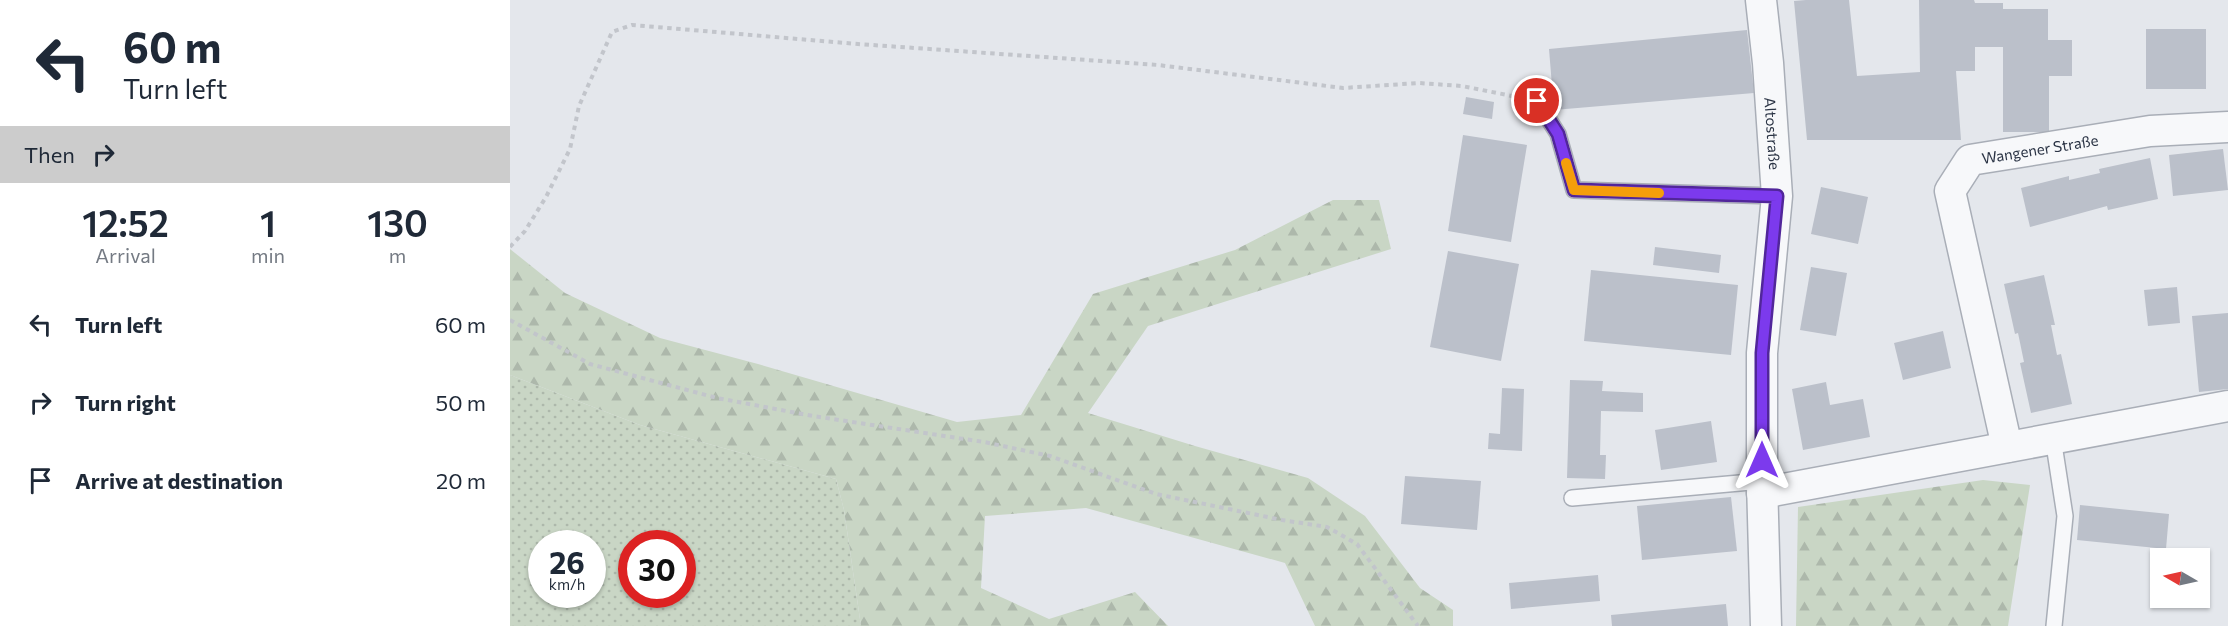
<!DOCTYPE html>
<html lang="en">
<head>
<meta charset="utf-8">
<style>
	:root { --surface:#fff; --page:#f2f2f3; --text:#1f2937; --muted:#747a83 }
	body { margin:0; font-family:Commissioner,sans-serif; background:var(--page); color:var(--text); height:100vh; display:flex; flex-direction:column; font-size:22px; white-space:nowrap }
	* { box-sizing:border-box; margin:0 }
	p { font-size:20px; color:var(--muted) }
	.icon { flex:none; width:33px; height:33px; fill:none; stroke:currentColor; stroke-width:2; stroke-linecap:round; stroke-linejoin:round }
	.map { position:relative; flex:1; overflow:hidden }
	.side { display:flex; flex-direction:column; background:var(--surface); width:510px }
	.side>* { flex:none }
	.top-card { background:#fff; color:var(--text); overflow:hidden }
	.needle { width:39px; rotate:279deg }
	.tools { position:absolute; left:1640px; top:548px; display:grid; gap:12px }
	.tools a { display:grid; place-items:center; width:60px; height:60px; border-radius:0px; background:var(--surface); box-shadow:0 2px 4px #0004; font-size:30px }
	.speed { position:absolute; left:18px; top:530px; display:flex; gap:12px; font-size:30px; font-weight:700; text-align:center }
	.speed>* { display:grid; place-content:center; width:78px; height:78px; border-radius:50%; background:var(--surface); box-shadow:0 2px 4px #0004; line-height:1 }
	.speed small { font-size:15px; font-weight:400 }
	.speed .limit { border:9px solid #d22; background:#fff; color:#111 }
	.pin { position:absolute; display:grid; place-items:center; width:51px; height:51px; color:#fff; margin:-26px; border:3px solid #fff; border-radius:50%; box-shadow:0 2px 6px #0007 }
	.me { position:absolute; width:66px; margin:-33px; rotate:0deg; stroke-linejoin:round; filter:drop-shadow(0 0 4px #0008) }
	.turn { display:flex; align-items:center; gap:21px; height:126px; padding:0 24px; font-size:27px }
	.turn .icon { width:78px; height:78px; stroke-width:2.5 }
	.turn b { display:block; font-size:42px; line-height:51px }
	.then { display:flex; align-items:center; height:57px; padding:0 24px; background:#0003; gap:12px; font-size:22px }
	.eta { display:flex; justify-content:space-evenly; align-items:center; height:102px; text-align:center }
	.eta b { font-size:36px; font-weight:600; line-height:42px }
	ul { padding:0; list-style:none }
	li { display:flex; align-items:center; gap:18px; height:78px; padding:0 24px }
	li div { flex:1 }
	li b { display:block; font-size:22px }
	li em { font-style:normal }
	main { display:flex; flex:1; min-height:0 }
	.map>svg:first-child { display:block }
</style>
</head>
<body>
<main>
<section class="side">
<div class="top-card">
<div class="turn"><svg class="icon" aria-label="left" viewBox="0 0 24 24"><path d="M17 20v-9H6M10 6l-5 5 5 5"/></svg><div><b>60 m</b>Turn left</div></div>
<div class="then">Then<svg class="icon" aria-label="right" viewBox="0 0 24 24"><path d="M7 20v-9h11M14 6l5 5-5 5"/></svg></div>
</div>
<div class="eta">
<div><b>12:52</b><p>Arrival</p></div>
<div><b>1</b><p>min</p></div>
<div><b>130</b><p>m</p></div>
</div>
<ul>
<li><svg class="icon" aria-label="left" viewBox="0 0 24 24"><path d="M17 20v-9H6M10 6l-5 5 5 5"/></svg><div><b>Turn left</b></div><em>60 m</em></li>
<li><svg class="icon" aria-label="right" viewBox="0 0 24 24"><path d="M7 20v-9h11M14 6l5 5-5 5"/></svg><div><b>Turn right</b></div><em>50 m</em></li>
<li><svg class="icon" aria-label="arrive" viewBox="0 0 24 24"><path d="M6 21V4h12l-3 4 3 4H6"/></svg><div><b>Arrive at destination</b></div><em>20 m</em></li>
</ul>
</section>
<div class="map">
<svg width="1718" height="626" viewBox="0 0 1718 626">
	<defs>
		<pattern id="grass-dots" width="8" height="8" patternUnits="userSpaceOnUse" patternTransform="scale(1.5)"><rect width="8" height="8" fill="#c9d6c5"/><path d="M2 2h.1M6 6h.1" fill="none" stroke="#adb8ab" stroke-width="1.8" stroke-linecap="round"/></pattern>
		<pattern id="forest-firs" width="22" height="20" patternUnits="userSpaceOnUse" patternTransform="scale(1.5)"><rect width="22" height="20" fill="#c9d6c5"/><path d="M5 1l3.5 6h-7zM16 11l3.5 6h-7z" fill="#adb8ab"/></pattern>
	</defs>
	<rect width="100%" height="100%" fill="#e4e7ec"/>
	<path fill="url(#grass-dots)" fill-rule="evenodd" d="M0,375l130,50 196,54 8,31 17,116h-351zM32,543h50v51h-50zM122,543h50v51h-50z"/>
	<g fill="url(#forest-firs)">
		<polygon points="823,200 869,200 881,249 638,326 578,413 685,446 798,478 855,516 910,588 943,610 943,626 805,626 775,563 576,508 475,516 471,588 539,619 625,592 658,626 351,626 334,510 326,479 130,425 0,375 0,249 55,293 150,338 248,364 447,422 511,415 583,294 725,250"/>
		<polygon points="1473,480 1520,485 1498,626 1286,626 1288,507"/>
	</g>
	<g fill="#bbc0ca">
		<polygon points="1296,0 1339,0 1347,76 1410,72 1409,0 1464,0 1465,3 1493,3 1493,9 1538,9 1538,40 1562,40 1562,76 1539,76 1539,132 1493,132 1493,47 1465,47 1465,71 1446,71 1451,140 1297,140 1284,1"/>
		<rect x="1636" y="29" width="60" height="60"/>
		<polygon points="1237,30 1244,93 1044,110 1039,49"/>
		<polygon points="956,97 984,102 982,119 953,114"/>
		<polygon points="953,135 1017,145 1001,242 938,231"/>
		<polygon points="1713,149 1718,190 1663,196 1659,155"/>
		<polygon points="1640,158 1648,199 1598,210 1597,206 1520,227 1511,188 1559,176 1559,180 1590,173 1589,169"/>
		<polygon points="1311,187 1358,197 1348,244 1301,234"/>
		<polygon points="1145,247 1211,255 1209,273 1143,265"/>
		<polygon points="938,251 1009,264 991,361 920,347"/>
		<polygon points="1301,267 1337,273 1326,336 1290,330"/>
		<polygon points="1081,270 1228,285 1221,355 1074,341"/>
		<polygon points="1534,275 1545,325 1541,325 1547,355 1551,354 1562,404 1521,413 1510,363 1514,362 1508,333 1505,334 1494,284"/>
		<polygon points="1667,287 1670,323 1638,326 1634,290"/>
		<polygon points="1718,313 1718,389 1689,392 1682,316"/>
		<polygon points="1433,331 1441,368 1393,380 1384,343"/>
		<polygon points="1060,380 1093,381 1092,391 1133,393 1133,412 1091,411 1090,455 1096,455 1095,479 1057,478"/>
		<polygon points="1316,382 1320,405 1353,399 1360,437 1293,450 1282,389"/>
		<polygon points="992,388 1014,389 1012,451 978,449 979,433 990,434"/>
		<polygon points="1201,421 1207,462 1151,470 1145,430"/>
		<polygon points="895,476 971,481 967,530 891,524"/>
		<polygon points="1221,497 1227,551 1132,560 1127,506"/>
		<polygon points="1570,505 1659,514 1656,549 1567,540"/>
		<polygon points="1088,575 1090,601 1001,609 999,583"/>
		<polygon points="1216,604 1218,626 1102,626 1101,615"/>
	</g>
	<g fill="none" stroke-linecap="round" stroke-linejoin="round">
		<defs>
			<g id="lane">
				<polyline points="1027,101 1048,134 1064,190 1267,196"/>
				<polyline points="1543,438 1555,516 1544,626"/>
				<polyline points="1062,498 1252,481"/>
			</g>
			<g id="street">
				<path id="s1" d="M1251,0l7,63 9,133 -15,157v128l4,145"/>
				<path id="s2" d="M1497,447l-57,-256 20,-31 180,-29 78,-4"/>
				<polyline points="1252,493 1718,406"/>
			</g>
		</defs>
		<use href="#lane" stroke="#a9aeb7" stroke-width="18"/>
		<use href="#street" stroke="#a9aeb7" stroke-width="33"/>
		<g stroke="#c2c5cb" stroke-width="4" stroke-dasharray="4.5 4.5" stroke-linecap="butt">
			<polyline points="0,247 15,231 36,197 60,149 69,106 102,32 122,25 348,44 648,65 833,88 909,83 952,86 1007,97"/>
			<polyline points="0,320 80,364 207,398 303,416 474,442 540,456 646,494 772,520 817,527 847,544 908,626"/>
		</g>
		<use href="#lane" stroke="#f7f8fa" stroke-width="15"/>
		<use href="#street" stroke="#f7f8fa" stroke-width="30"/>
	</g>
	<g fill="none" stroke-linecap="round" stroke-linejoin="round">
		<defs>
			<polyline id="route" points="1027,101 1048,134 1064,190 1267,196 1252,353 1252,460"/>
		</defs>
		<use href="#route" stroke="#51269a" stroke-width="15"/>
		<use href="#route" stroke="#7c3aed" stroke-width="10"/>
		<polyline stroke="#f59e0b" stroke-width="10" points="1056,163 1064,190 1149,193"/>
	</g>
	<g text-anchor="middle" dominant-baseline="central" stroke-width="4.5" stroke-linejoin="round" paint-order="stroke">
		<g font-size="15" fill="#2b3445" stroke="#f4f6f9">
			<text stroke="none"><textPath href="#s1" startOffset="134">Altostraße</textPath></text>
			<text stroke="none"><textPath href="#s2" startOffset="370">Wangener Straße</textPath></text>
		</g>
	</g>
</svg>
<div class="tools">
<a><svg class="needle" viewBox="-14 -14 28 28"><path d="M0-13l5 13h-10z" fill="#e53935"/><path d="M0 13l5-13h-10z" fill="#747a83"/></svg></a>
</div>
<div class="speed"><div>26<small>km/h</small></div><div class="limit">30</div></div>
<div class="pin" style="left:1027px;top:101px;background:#d93025"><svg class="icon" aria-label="arrive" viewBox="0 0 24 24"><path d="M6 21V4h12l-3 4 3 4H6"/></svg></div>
<svg class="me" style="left:1252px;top:460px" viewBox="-20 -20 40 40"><path d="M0-17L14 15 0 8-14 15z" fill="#7c3aed" stroke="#fff" stroke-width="4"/></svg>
</div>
</main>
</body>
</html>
